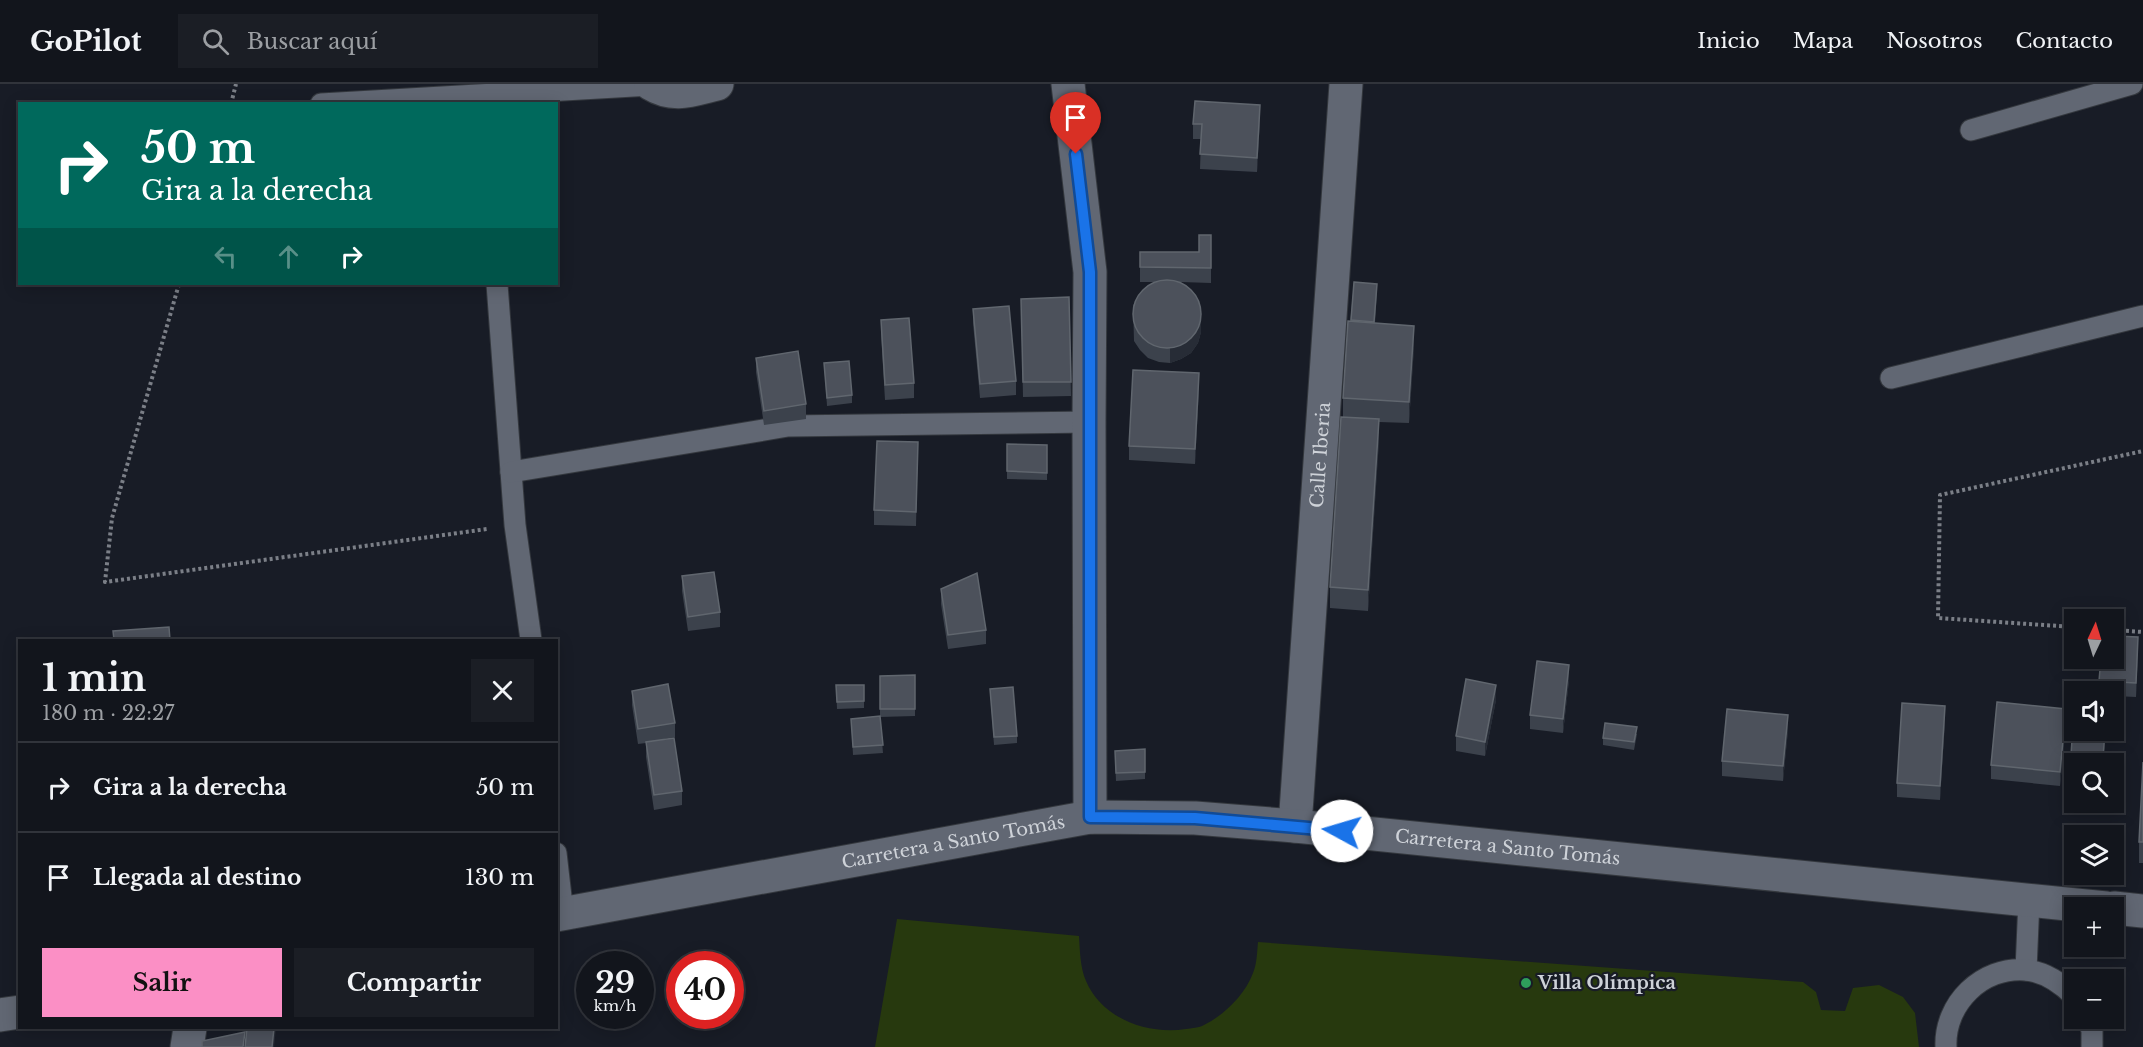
<!DOCTYPE html>
<html lang="es">
<head>
<meta charset="utf-8">
<style>
	:root { --surface:#12151c; --page:#1b1e25; --text:#f1f3f6; --muted:#9c9fa3; --line:#31343b; --accent:#fb8fc5 }
	body { margin:0; font-family:"Libre Baskerville",serif; background:var(--page); color:var(--text); height:100vh; display:flex; flex-direction:column; font-size:22px; white-space:nowrap }
	* { box-sizing:border-box; margin:0 }
	p { font-size:20px; color:var(--muted) }
	.icon { flex:none; width:33px; height:33px; fill:none; stroke:currentColor; stroke-width:2; stroke-linecap:round; stroke-linejoin:round }
	.map { position:relative; flex:1; overflow:hidden }
	.panel { position:absolute; left:18px; top:555px; width:540px; height:390px; display:flex; flex-direction:column; background:var(--surface); border-radius:0px; box-shadow:0 3px 15px #0003,0 0 0 2px var(--line) }
	.panel>* { flex:none }
	.guide { position:absolute; left:18px; top:18px; width:540px; height:183px; border-radius:0px; box-shadow:0 3px 15px #0003,0 0 0 2px var(--line); background:#00695c; color:#fff; overflow:hidden }
	.needle { width:39px; rotate:4deg }
	.controls { position:absolute; left:2064px; top:525px; display:grid; gap:12px }
	.controls a { display:grid; place-items:center; width:60px; height:60px; border-radius:0px; background:var(--surface); box-shadow:0 3px 15px #0003,0 0 0 2px var(--line); font-size:30px }
	.speed { position:absolute; left:576px; top:867px; display:flex; gap:12px; font-size:30px; font-weight:700; text-align:center }
	.speed>* { display:grid; place-content:center; width:78px; height:78px; border-radius:50%; background:var(--surface); box-shadow:0 3px 15px #0003,0 0 0 2px var(--line); line-height:1 }
	.speed small { font-size:15px; font-weight:400 }
	.speed .limit { border:9px solid #d22; background:#fff; color:#111 }
	.pin { position:absolute; display:grid; place-items:center; width:51px; height:51px; color:#fff; margin:-62px -26px; border-radius:50% 50% 50% 0; rotate:-45deg; box-shadow:0 0 6px #0007 }
	.pin .icon { rotate:45deg }
	.me { position:absolute; width:66px; margin:-33px; rotate:276deg; stroke-linejoin:round; filter:drop-shadow(0 0 4px #0008) }
	.turn { display:flex; align-items:center; gap:21px; height:126px; padding:0 24px; font-size:27px }
	.turn .icon { width:78px; height:78px; stroke-width:2.5 }
	.turn b { display:block; font-size:42px; line-height:51px }
	.lanes { display:flex; align-items:center; height:57px; padding:0 24px; background:#0003; justify-content:center; gap:30px; direction:ltr }
	.lanes .off { opacity:.35 }
	.round { display:grid; place-items:center; flex:none; width:63px; height:63px; border-radius:0px; background:var(--page) }
	.headline { display:flex; align-items:center; justify-content:space-between; height:102px; padding:0 24px }
	h1 { font-size:36px; font-weight:800; line-height:45px }
	.button { display:flex; gap:12px; margin-top:auto; padding:12px 24px }
	.button a { flex:1; height:69px; border-radius:0px; background:var(--accent); color:#111; font-size:24px; font-weight:800; line-height:69px; text-align:center }
	.button a+a { background:var(--page); color:var(--text) }
	ul { padding:0; list-style:none }
	li { display:flex; align-items:center; gap:18px; height:90px; padding:0 24px; border-top:2px solid var(--line) }
	li div { flex:1 }
	li b { display:block; font-size:22px }
	li em { font-style:normal }
	header { display:flex; align-items:center; gap:36px; box-sizing:border-box; height:84px; padding:0 30px; background:var(--surface); border-bottom:2px solid var(--line) }
	header strong { font-size:28px }
	nav { display:flex; gap:33px; margin-inline-start:auto; font-size:21px }
	.search { width:420px; height:54px; background:var(--page); display:flex; align-items:center; gap:15px; box-sizing:border-box; padding:0 21px; border-radius:0px; color:var(--muted); font-size:22px }
	.map>svg:first-child { display:block }
</style>
</head>
<body>
<header>
<strong>GoPilot</strong>
<div class="search"><svg class="icon" aria-label="search" viewBox="0 0 24 24"><circle cx="10" cy="10" r="6"/><path d="M15 15l6 6"/></svg>Buscar aquí</div>
<nav><a>Inicio</a><a>Mapa</a><a>Nosotros</a><a>Contacto</a></nav>
</header>
<div class="map">
<svg width="2143" height="963" viewBox="0 0 2143 963">
	<rect width="100%" height="100%" fill="#181c26"/>
	<path fill="#27390e" d="M897,835l182,17c1,15 1,31 7,45 16,38 62,54 100,48 6,-1 13,-1 18,-4 20,-10 41,-30 49,-52 4,-9 4,-21 5,-31l545,40 13,10 5,18 24,1 8,-23 26,-3 24,12 12,16 4,34h-1044z"/>
	<g fill="none" stroke-linecap="round" stroke-linejoin="round">
		<defs>
			<g id="service">
				<polyline points="321,20 651,1"/>
				<polyline points="1971,46 2132,0"/>
				<polyline points="497,200 515,441 531,556"/>
				<polyline points="1891,294 2143,232"/>
				<polyline points="511,388 788,342 1089,338"/>
				<polyline points="556,769 563,830"/>
				<polyline points="2026,886 2029,816"/>
				<polyline points="2088,934 2092,947 2092,963"/>
				<path d="M1946,963c-2,-43 36,-81 80,-77 19,2 35,13 48,26"/>
			</g>
			<g id="minor">
				<path d="M651,0c23,14 41,6 66,0"/>
				<polyline points="1068,0 1090,188 1089,338 1090,733"/>
				<path id="s1" d="M1295,742l51,-742"/>
				<polyline points="187,963 190,944"/>
			</g>
			<g id="tertiary">
				<polyline points="2114,824 2143,827"/>
				<path id="s2" d="M556,831l534,-98 105,1 100,8 811,82"/>
				<polyline points="0,931 20,928"/>
			</g>
		</defs>
		<use href="#service" stroke="#34383e" stroke-width="23"/>
		<use href="#minor" stroke="#34383e" stroke-width="35"/>
		<use href="#tertiary" stroke="#34383e" stroke-width="35"/>
		<g stroke="#7b7f87" stroke-width="4" stroke-dasharray="3 3" stroke-linecap="butt">
			<polyline points="231,20 236,0"/>
			<polyline points="179,200 112,434 105,498 487,445"/>
			<polyline points="2074,543 1938,534 1940,411 2143,367"/>
			<polyline points="2114,546 2143,548"/>
		</g>
		<use href="#service" stroke="#616773" stroke-width="21"/>
		<use href="#minor" stroke="#616773" stroke-width="33"/>
		<use href="#tertiary" stroke="#616773" stroke-width="33"/>
	</g>
	<g fill="#3c424c">
		<polygon points="1260,35 1257,88 1200,85 1201,55 1193,55 1193,40"/>
		<polygon points="1211,151 1211,199 1181,198 1201,248 1198,259 1191,269 1181,275 1170,279 1159,278 1148,274 1140,266 1134,257 1133,221 1156,198 1140,198 1140,168 1199,168"/>
		<polygon points="1354,198 1377,207 1375,239 1414,263 1409,339 1379,338 1379,356 1368,527 1330,524 1330,503 1343,333 1343,314"/>
		<polygon points="1069,213 1071,312 1023,313 1021,215"/>
		<polygon points="973,225 1016,297 1016,311 980,314 973,239"/>
		<polygon points="881,236 914,299 914,314 885,316 881,250"/>
		<polygon points="756,274 806,320 806,335 764,341 756,288"/>
		<polygon points="824,279 852,311 852,319 827,322"/>
		<polygon points="1199,304 1195,380 1129,376 1129,362"/>
		<polygon points="918,358 916,442 874,441 874,426"/>
		<polygon points="1007,360 1047,361 1047,396 1007,395"/>
		<polygon points="682,492 720,528 720,543 688,547 682,507"/>
		<polygon points="941,505 986,546 986,560 948,565 941,520"/>
		<polygon points="2138,567 2136,613 2114,612 2114,608 2099,608 2099,597"/>
		<polygon points="915,591 915,632 880,633 883,669 853,671 851,635 880,632 880,592"/>
		<polygon points="1569,596 1563,649 1530,645 1530,631"/>
		<polygon points="836,601 864,601 864,624 837,625"/>
		<polygon points="990,605 1017,652 1017,659 994,661"/>
		<polygon points="632,607 675,639 675,653 664,655 682,707 682,721 654,726 646,673 646,659 638,660 632,621"/>
		<polygon points="1496,616 1485,672 1456,667 1456,652"/>
		<polygon points="1945,637 1940,716 1897,713 1897,699"/>
		<polygon points="2066,639 2060,702 1991,695 1991,681"/>
		<polygon points="1788,646 1783,697 1722,692 1722,677"/>
		<polygon points="2106,646 2103,680 2074,680 2074,686 2071,686 2071,671"/>
		<polygon points="1637,650 1634,666 1603,661 1603,654"/>
		<polygon points="1145,665 1145,695 1116,697 1115,675"/>
		<polygon points="2143,678 2143,779 2139,779 2139,758"/>
	</g>
	<g fill="#272c36">
		<polygon points="1260,21 1260,35 1257,88 1257,74"/>
		<polygon points="1201,233 1201,248 1198,259 1191,269 1181,275 1170,279 1170,264"/>
		<polygon points="1414,242 1414,263 1409,339 1409,318"/>
		<polygon points="1199,289 1199,304 1195,380 1195,365"/>
		<polygon points="1379,335 1379,356 1368,527 1368,506"/>
		<polygon points="2138,553 2138,567 2136,613 2136,599"/>
		<polygon points="1569,581 1569,596 1563,649 1563,635"/>
		<polygon points="1496,601 1496,616 1485,672 1485,658"/>
		<polygon points="1945,622 1945,637 1940,716 1940,702"/>
		<polygon points="2066,625 2066,639 2060,702 2060,688"/>
		<polygon points="1788,631 1788,646 1783,697 1783,682"/>
		<polygon points="2105,646 2106,646 2103,680 2103,674"/>
		<polygon points="274,944 276,944 274,963 272,963"/>
	</g>
	<g fill="#4c515b" stroke="#60666e" stroke-width="1.5">
		<polygon points="1195,17 1260,21 1257,74 1200,70 1202,40 1193,40"/>
		<polygon points="1199,151 1211,151 1211,184 1140,183 1140,168 1199,168"/>
		<circle cx="1167" cy="230" r="34"/>
		<polygon points="1354,198 1377,200 1374,238 1351,236"/>
		<polygon points="1069,213 1071,298 1023,298 1021,215"/>
		<polygon points="1009,222 1016,297 980,300 973,225"/>
		<polygon points="909,234 914,299 885,301 881,236"/>
		<polygon points="1348,237 1414,242 1409,318 1343,314"/>
		<polygon points="798,267 806,320 764,327 756,274"/>
		<polygon points="849,277 852,311 827,314 824,279"/>
		<polygon points="1133,286 1199,289 1195,365 1129,362"/>
		<polygon points="1341,333 1379,335 1368,506 1330,503"/>
		<polygon points="877,357 918,358 916,428 874,426"/>
		<polygon points="1007,360 1047,361 1047,389 1007,387"/>
		<polygon points="714,488 720,528 688,533 682,492"/>
		<polygon points="977,489 986,546 948,551 941,505"/>
		<polygon points="169,543 170,556 114,556 113,547"/>
		<polygon points="2114,552 2138,553 2136,599 2099,597 2101,574 2114,574"/>
		<polygon points="1537,577 1569,581 1563,635 1530,631"/>
		<polygon points="915,591 915,625 880,625 880,592"/>
		<polygon points="1466,595 1496,601 1485,658 1456,652"/>
		<polygon points="668,600 675,639 638,645 632,607"/>
		<polygon points="836,601 864,601 864,617 837,618"/>
		<polygon points="1013,603 1017,652 994,653 990,605"/>
		<polygon points="1997,618 2066,625 2060,688 1991,681"/>
		<polygon points="1902,619 1945,622 1940,702 1897,699"/>
		<polygon points="1727,625 1788,631 1783,682 1722,677"/>
		<polygon points="2074,626 2074,646 2105,646 2103,674 2071,671"/>
		<polygon points="880,632 883,661 853,663 851,635"/>
		<polygon points="1605,639 1637,643 1634,658 1603,654"/>
		<polygon points="674,654 682,707 654,711 646,658"/>
		<polygon points="1145,665 1145,688 1116,689 1115,667"/>
		<polygon points="2143,678 2143,758 2139,758"/>
		<polygon points="247,944 274,944 272,963 245,963"/>
		<polygon points="245,948 243,963 202,963 202,957"/>
	</g>
	<g fill="none" stroke-linecap="round" stroke-linejoin="round">
		<defs>
			<polyline id="route" points="1076,70 1090,188 1090,733 1195,734 1342,747"/>
		</defs>
		<use href="#route" stroke="#114b97" stroke-width="15"/>
		<use href="#route" stroke="#1a73e8" stroke-width="10"/>
	</g>
	<circle fill="#2e9e5b" stroke="#181c26" stroke-width="2" cx="1526" cy="899" r="6"/>
	<g text-anchor="middle" dominant-baseline="central" stroke-width="4.5" stroke-linejoin="round" paint-order="stroke">
		<g font-size="18" fill="#ced2d8" stroke="#181c26">
			<text stroke="none"><textPath href="#s1" startOffset="372">Calle Iberia</textPath></text>
			<text stroke="none"><textPath href="#s2" startOffset="404">Carretera a Santo Tomás</textPath></text>
			<text stroke="none"><textPath href="#s2" startOffset="962">Carretera a Santo Tomás</textPath></text>
		</g>
		<g font-size="18" font-weight="bold" fill="#ced2d8" stroke="#181c26" text-anchor="start">
			<text x="1538" y="899">Villa Olímpica</text>
		</g>
	</g>
</svg>
<div class="controls">
<a><svg class="needle" viewBox="-14 -14 28 28"><path d="M0-13l5 13h-10z" fill="#e53935"/><path d="M0 13l5-13h-10z" fill="#9c9fa3"/></svg></a>
<a><svg class="icon" aria-label="sound" viewBox="0 0 24 24"><path d="M4 9h4l5-4v14l-5-4H4zM17 9q2 3 0 6"/></svg></a>
<a><svg class="icon" aria-label="search" viewBox="0 0 24 24"><circle cx="10" cy="10" r="6"/><path d="M15 15l6 6"/></svg></a>
<a><svg class="icon" aria-label="layers" viewBox="0 0 24 24"><path d="M12 4l9 5-9 5-9-5zM3 14l9 5 9-5"/></svg></a>
<a>+</a>
<a>−</a>
</div>
<div class="speed"><div>29<small>km/h</small></div><div class="limit">40</div></div>
<div class="pin" style="left:1076px;top:70px;background:#d93025"><svg class="icon" aria-label="arrive" viewBox="0 0 24 24"><path d="M6 21V4h12l-3 4 3 4H6"/></svg></div>
<svg class="me" style="left:1342px;top:747px" viewBox="-20 -20 40 40"><circle r="19" fill="#fff"/><path d="M0-13L10 11 0 6-10 11z" fill="#1a73e8"/></svg>
<div class="guide">
<div class="turn"><svg class="icon" aria-label="right" viewBox="0 0 24 24"><path d="M7 20v-9h11M14 6l5 5-5 5"/></svg><div><b>50 m</b>Gira a la derecha</div></div>
<div class="lanes"><svg class="icon off" aria-label="left" viewBox="0 0 24 24"><path d="M17 20v-9H6M10 6l-5 5 5 5"/></svg><svg class="icon off" aria-label="ahead" viewBox="0 0 24 24"><path d="M12 20V5M6 11l6-6 6 6"/></svg><svg class="icon" aria-label="right" viewBox="0 0 24 24"><path d="M7 20v-9h11M14 6l5 5-5 5"/></svg></div>
</div>
<section class="panel">
<div class="headline"><div><h1>1 min</h1><p>180 m · 22:27</p></div><a class="round"><svg class="icon" aria-label="close" viewBox="0 0 24 24"><path d="M6 6l12 12M18 6L6 18"/></svg></a></div>
<ul>
<li><svg class="icon" aria-label="right" viewBox="0 0 24 24"><path d="M7 20v-9h11M14 6l5 5-5 5"/></svg><div><b>Gira a la derecha</b></div><em>50 m</em></li>
<li><svg class="icon" aria-label="arrive" viewBox="0 0 24 24"><path d="M6 21V4h12l-3 4 3 4H6"/></svg><div><b>Llegada al destino</b></div><em>130 m</em></li>
</ul>
<div class="button"><a>Salir</a><a>Compartir</a></div>
</section>
</div>
</body>
</html>
